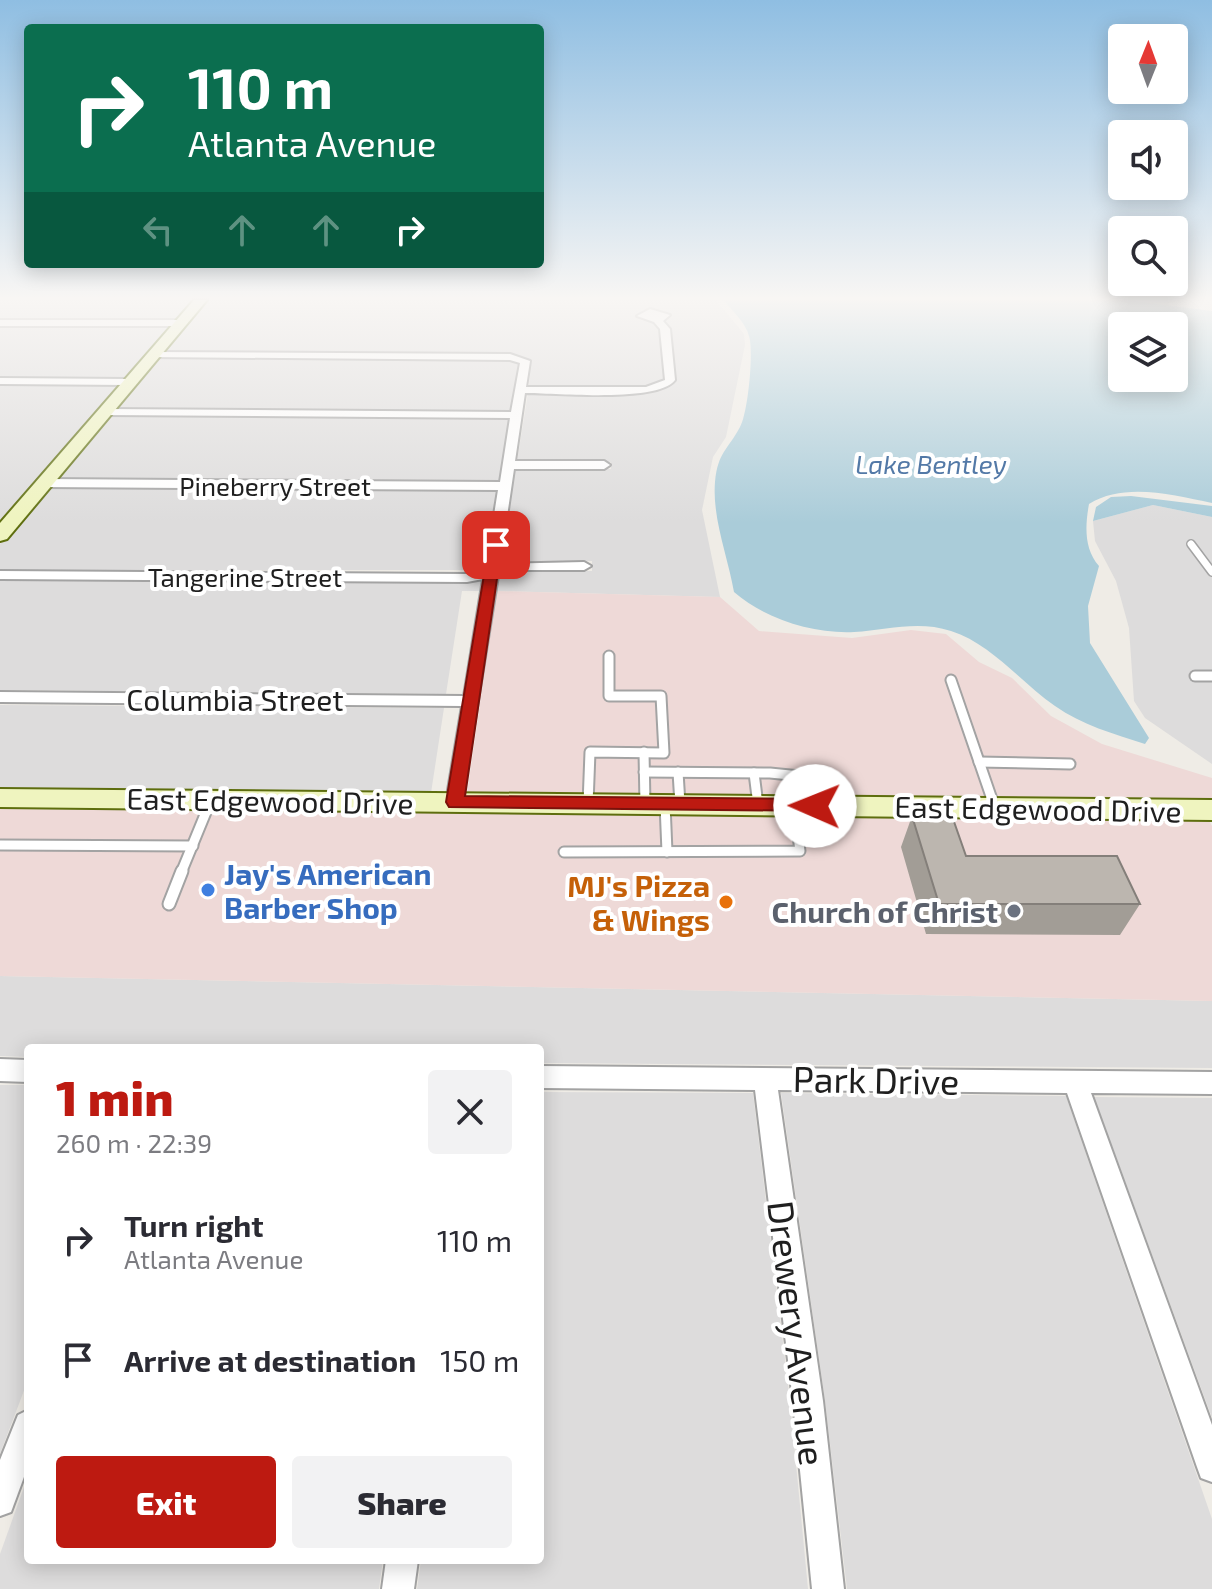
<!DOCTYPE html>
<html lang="en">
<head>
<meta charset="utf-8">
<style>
	:root { --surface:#fff; --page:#f2f2f3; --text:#2b2b33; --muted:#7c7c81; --accent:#bd1a11 }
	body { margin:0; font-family:"Exo 2",sans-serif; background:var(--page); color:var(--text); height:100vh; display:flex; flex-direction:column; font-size:30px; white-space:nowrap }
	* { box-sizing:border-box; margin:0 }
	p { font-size:26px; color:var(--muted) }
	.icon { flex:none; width:44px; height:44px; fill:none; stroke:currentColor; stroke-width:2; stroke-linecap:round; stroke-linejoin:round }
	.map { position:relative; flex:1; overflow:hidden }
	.details { position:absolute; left:24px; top:1044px; width:520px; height:520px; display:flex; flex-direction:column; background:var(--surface); border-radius:8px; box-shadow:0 4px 20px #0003 }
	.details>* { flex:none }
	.banner { position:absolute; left:24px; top:24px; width:520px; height:244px; border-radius:8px; box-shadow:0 4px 20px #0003; background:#0b6e4f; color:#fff; overflow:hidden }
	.needle { width:52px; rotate:1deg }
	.buttons { position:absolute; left:1108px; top:24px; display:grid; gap:16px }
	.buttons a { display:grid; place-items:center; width:80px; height:80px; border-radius:8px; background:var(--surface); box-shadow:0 4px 20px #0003; font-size:40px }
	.pin { position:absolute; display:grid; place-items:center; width:68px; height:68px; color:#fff; margin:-34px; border-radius:16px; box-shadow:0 4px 12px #0006 }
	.me { position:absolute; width:88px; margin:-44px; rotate:271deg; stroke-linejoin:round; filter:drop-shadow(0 0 6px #0008) }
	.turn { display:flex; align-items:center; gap:28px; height:168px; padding:0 32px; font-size:36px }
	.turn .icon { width:104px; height:104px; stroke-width:2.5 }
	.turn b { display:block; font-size:56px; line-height:68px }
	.lanes { display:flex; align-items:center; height:76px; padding:0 32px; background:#0003; justify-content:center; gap:40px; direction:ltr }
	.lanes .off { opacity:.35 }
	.round { display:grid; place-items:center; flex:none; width:84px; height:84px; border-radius:8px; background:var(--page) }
	.overview { display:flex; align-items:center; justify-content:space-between; height:136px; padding:0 32px }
	h1 { font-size:48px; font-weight:800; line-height:60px; color:var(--accent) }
	.button { display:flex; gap:16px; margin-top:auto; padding:16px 32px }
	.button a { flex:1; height:92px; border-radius:8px; background:var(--accent); color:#fff; font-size:32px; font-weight:800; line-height:92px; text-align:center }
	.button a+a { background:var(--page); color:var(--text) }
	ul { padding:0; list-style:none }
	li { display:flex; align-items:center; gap:24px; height:120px; padding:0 32px }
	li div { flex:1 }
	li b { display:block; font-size:30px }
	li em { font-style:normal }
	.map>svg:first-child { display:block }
</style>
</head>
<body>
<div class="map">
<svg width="1212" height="1589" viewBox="0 0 1212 1589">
	<rect width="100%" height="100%" fill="#efece6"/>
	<g fill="#dddcdc">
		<polygon points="0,300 195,300 177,321 0,320"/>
		<polygon points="206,300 716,300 744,334 745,345 726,437 713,457 702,510 720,597 496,591 500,576 509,571 592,571 592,561 501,562 515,469 611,469 611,462 517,461 528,393 647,393 670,387 676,380 671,329 664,322 671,317 669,314 654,310 636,315 640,320 654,323 659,329 664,379 661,383 645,387 529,387 530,361 510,354 162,352"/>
		<polygon points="0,325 173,326 126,379 0,378"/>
		<polygon points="157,357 508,359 519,362 519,366 512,411 114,408"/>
		<polygon points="0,384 121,385 0,525"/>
		<polygon points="109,415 510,418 499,482 55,479"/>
		<polygon points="48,487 497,490 483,570 0,570 0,544"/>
		<polygon points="1153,505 1212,517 1212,764 1145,718 1134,701 1129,628 1116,581 1095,541 1093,521"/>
		<polygon points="0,580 466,583 481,581 479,591 462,591 446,694 0,690"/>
		<polygon points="0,705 444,708 431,793 0,789"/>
		<polygon points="0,976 1212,1001 1212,1068 540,1063 540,1048 28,1048 28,1057 0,1056"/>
		<polygon points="0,1085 28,1085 28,1380 0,1454"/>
		<polygon points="540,1092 753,1093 790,1401 808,1589 417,1589 421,1560 540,1560"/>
		<polygon points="781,1093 1066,1096 1212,1519 1212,1589 847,1589 825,1401"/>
		<polygon points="1094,1097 1212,1098 1212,1418"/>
		<polygon points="28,1476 28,1560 383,1560 379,1589 0,1589 0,1554"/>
	</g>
	<g fill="#eed9d7">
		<polygon points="496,591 720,597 759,631 852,638 911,630 946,634 979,662 1012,678 1051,716 1102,744 1212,778 1212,801 467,794"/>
		<polygon points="0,806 1208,819 1212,826 1212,1001 0,976"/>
	</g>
	<g fill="#aaccd9" fill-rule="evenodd">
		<path d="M724,300h402l86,11v192c-40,-8 -87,-21 -123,1 -4,22 -5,45 10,62l-11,40 2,37 59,95 -4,6c-31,-10 -63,-19 -90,-38 -34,-23 -63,-62 -104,-75 -33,-11 -64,-1 -97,1 -41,2 -89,-13 -120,-40 -6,-35 -22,-74 -19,-110 3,-30 12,-31 25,-55 8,-14 14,-76 9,-91 -3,-13 -17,-25 -25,-36zM1122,326h52v52h-52z"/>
		<polygon points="1131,496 1212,506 1212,517 1153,505 1093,521 1096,507 1111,497"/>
	</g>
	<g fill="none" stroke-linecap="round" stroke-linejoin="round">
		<defs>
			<polyline id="lane-far2" points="1191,544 1212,572"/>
			<g id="lane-far1">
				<polyline points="1195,676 1212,676"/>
				<polyline points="951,680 995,808"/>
				<polyline points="644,752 645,804"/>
				<polyline points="979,762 1070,764"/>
				<polyline points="644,772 770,773 810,777 815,806"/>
				<polyline points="678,772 680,804"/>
				<polyline points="754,773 758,805"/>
				<polyline points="588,804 590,752 664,753 661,696 609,696 609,656"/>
				<polyline points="665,804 667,852"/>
				<polyline points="0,845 193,846"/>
				<polyline points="564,852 800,851 794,806"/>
				<polyline points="181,873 211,800"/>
			</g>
			<polyline id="lane" points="169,904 182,871"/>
			<g id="street">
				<path d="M650,309l20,6 -7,6 7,8 5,51c-17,23 -120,13 -150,13l-10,68h89l6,4 -6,4h-90l-14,95 84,-2 7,4 -7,4h-75l-11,6 -37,231 -6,2 -9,-7 16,-96 -462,-4v-10l464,4 19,-117 -16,3 -467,-3v-8l467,3 18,-3 13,-81 -453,-3 -6,-4 6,-4 455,3 10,-64 -405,-3 -6,-3 6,-3 406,3 9,-49 -10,-3 -360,-3v-4l4,-1 356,2 20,7 -4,26h120l19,-7 -5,-51 -6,-7 -17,-6z"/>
				<polygon points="0,320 180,320 185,323 180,326 0,326"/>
				<polygon points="0,378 129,379 134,382 129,385 0,384"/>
				<polygon points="0,1059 28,1060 28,1082 0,1081"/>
				<polygon points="540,1066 1212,1072 1212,1094 1091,1093 1212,1425 1212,1482 1201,1478 1197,1467 1067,1093 778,1090 823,1401 844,1589 812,1589 793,1401 755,1090 540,1088"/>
				<polygon points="28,1410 28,1466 11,1512 0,1516 0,1460 18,1415"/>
				<polygon points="386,1560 418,1560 414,1589 382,1589"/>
			</g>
			<g id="secondary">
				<polygon points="194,300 207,300 7,539 0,541 0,523"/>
				<polygon points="0,789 1212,800 1212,820 0,807"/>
			</g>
		</defs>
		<use href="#lane-far2" stroke="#a3a3a3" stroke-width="10"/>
		<use href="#lane-far1" stroke="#a3a3a3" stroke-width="13"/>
		<use href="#lane" stroke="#a3a3a3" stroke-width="15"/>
		<use href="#street" stroke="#a3a3a3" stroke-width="4"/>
		<use href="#secondary" stroke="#5e6e0e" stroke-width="4"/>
		<use href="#lane-far2" stroke="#fff" stroke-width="7"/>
		<use href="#lane-far1" stroke="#fff" stroke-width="9"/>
		<use href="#lane" stroke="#fff" stroke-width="11"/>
		<use href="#street" fill="#fff" fill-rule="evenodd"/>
		<use href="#secondary" fill="#eff4bf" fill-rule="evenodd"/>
	</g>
	<polygon fill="#a29d96" points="912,816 966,856 1140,904 1120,935 926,934 901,847"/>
	<polygon fill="#bcb6af" stroke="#847f7a" stroke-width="2" points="912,816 952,816 966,856 1117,856 1140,904 939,904"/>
	<linearGradient id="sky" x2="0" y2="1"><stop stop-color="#8fbee2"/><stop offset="0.57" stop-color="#f8f6f4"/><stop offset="1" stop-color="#f8f6f4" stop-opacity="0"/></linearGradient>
	<rect width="1212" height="523" fill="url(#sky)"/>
	<polygon fill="#bd1a11" stroke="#7b110b" stroke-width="2" points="496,541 502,545 465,796 815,799 824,806 822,811 449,807 446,802 489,545"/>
	<circle fill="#3f7fe0" stroke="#fff" stroke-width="3" cx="208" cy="890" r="8"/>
	<circle fill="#e8710a" stroke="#fff" stroke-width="3" cx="726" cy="902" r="8"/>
	<circle fill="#6b7280" stroke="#fff" stroke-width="3" cx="1014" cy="911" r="8"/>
	<g text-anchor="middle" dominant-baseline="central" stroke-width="8" stroke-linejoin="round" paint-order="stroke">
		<g font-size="26" font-style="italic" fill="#5379a7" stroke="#fff">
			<text x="931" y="463">Lake Bentley</text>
		</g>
		<g font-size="26" fill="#1f1f1f" stroke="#fff">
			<text x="275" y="485">Pineberry Street</text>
			<text x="245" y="576">Tangerine Street</text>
		</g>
		<g font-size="30" fill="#1f1f1f" stroke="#fff">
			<text x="235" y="699">Columbia Street</text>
			<text transform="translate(270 800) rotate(1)">East Edgewood Drive</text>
			<text transform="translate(1038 808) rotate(1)">East Edgewood Drive</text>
		</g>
		<g font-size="30" font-weight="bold" fill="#366cbe" stroke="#fff" text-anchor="start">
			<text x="224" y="873">Jay's American<tspan x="224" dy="34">Barber Shop</tspan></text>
		</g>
		<g font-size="30" font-weight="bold" fill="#c56008" stroke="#fff" text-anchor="end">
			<text x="710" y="885">MJ's Pizza<tspan x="710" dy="34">&amp; Wings</tspan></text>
		</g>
		<g font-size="30" font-weight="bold" fill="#5b616d" stroke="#fff" text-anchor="end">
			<text x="998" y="911">Church of Christ</text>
		</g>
		<g font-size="36" fill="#1f1f1f" stroke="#fff">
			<text transform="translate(876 1079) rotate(1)">Park Drive</text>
			<text transform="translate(798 1333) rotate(83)">Drewery Avenue</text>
		</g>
	</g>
</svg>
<div class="buttons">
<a><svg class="needle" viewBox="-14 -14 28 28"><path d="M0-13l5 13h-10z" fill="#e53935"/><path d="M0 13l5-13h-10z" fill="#7c7c81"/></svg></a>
<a><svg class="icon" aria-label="sound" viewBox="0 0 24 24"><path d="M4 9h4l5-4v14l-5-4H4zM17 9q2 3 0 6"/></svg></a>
<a><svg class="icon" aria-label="search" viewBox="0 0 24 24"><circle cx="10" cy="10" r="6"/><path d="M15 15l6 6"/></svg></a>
<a><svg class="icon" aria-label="layers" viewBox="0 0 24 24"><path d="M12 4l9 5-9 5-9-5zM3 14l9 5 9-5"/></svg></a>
</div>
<div class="pin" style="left:496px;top:545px;background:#d93025"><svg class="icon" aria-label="arrive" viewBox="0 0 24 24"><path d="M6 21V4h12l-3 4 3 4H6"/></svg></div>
<svg class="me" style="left:815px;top:806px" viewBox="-20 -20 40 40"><circle r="19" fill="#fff"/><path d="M0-13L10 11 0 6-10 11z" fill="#bd1a11"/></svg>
<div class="banner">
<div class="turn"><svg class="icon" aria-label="right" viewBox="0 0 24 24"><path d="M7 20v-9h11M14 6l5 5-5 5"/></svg><div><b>110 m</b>Atlanta Avenue</div></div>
<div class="lanes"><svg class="icon off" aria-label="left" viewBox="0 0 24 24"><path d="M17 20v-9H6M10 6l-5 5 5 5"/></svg><svg class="icon off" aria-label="ahead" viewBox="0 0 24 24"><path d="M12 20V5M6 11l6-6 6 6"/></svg><svg class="icon off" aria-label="ahead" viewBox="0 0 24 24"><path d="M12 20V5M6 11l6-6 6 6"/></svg><svg class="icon" aria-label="right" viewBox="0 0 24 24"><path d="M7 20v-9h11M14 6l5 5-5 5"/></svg></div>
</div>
<section class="details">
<div class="overview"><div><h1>1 min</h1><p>260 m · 22:39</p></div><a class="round"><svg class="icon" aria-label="close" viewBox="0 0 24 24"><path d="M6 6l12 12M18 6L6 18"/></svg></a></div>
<ul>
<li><svg class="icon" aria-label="right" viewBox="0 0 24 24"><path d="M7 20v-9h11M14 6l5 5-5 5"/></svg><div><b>Turn right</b><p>Atlanta Avenue</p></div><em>110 m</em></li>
<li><svg class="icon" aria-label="arrive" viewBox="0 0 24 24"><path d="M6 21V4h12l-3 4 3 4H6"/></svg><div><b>Arrive at destination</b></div><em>150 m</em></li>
</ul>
<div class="button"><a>Exit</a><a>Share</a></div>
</section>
</div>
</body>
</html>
